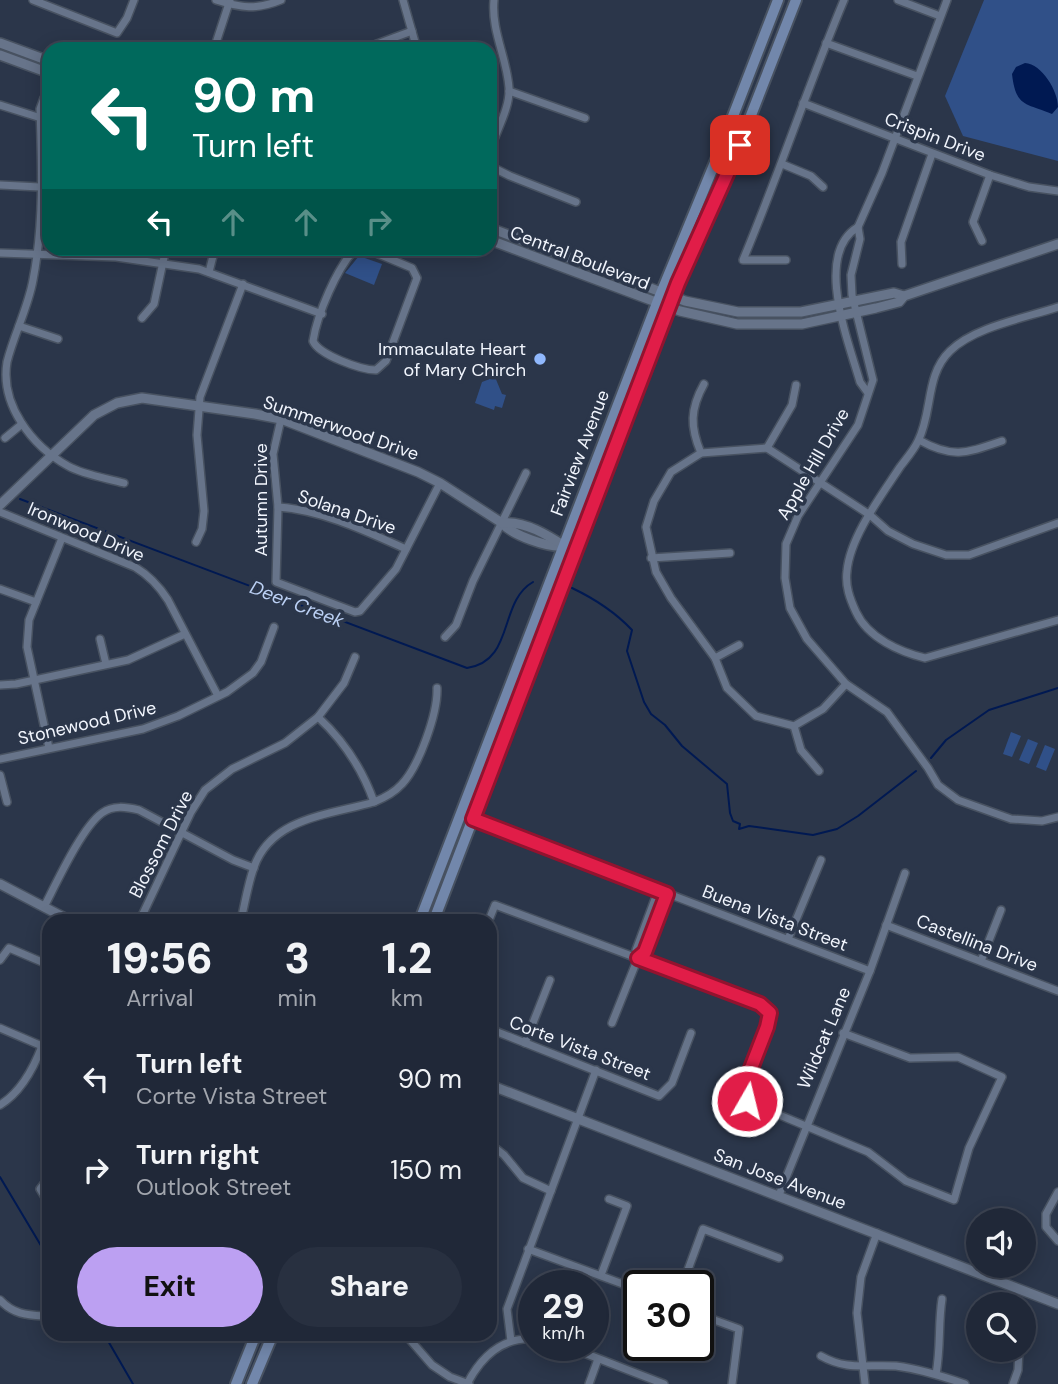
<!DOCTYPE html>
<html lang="en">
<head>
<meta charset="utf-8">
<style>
	:root { --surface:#202838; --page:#283040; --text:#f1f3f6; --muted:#a2a6ae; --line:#3d4453; --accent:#bca0f2 }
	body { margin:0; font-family:"DM Sans",sans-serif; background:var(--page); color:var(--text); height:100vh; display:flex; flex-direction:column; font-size:26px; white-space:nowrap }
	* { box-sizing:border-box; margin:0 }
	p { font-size:23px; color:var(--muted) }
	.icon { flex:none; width:38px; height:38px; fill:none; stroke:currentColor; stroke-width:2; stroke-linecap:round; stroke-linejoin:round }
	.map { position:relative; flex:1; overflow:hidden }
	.side { position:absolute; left:42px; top:914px; width:455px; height:427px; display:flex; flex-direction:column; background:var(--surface); border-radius:21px; box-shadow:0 4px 18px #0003,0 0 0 2px var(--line) }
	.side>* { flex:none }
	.guide { position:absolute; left:42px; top:42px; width:455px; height:214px; border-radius:21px; box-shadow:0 4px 18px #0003,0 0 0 2px var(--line); background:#00695c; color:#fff; overflow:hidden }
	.tools { position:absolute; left:966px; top:1208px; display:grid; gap:14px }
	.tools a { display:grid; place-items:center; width:70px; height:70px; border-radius:50%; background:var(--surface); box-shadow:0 4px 18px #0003,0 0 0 2px var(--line); font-size:35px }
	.speed { position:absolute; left:518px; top:1270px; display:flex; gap:14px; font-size:35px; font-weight:700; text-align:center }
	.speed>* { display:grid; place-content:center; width:91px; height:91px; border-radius:50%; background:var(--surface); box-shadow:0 4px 18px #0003,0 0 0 2px var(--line); line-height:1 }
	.speed small { font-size:18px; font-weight:400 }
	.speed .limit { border:4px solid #111; border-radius:10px; background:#fff; color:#111 }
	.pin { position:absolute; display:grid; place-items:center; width:60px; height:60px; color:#fff; margin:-30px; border-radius:14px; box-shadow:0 4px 10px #0006 }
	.me { position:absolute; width:77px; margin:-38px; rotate:8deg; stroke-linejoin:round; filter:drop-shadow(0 0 5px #0008) }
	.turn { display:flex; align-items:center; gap:24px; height:147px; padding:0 35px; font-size:32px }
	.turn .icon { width:91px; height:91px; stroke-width:2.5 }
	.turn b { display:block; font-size:49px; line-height:60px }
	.lanes { display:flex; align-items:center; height:66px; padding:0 35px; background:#0003; justify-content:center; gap:35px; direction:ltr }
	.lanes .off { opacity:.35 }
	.eta { display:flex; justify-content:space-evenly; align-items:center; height:119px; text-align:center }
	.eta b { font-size:42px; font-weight:800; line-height:49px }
	.cta { display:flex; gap:14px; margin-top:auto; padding:14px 35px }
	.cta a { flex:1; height:80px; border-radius:42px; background:var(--accent); color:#111; font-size:28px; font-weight:800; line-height:80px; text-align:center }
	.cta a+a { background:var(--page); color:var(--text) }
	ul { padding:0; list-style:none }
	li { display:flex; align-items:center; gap:21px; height:91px; padding:0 35px }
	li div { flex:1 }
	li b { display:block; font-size:26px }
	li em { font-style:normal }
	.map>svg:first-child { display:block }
</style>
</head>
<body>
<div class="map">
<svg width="1058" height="1384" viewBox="0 0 1058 1384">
	<rect width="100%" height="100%" fill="#2b364a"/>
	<g fill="#305088">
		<polygon points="984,0 1058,0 1058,161 963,136 945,96"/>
		<polygon points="359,256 382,264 374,285 345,273"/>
		<polygon points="495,377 502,394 506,395 502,408 495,406 494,410 475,403 482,382"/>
		<polygon points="1011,732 1021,736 1012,757 1003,754"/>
		<polygon points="1028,739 1038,743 1029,764 1019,760"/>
		<polygon points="1045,745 1055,749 1046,771 1036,767"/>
	</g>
	<path fill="#001952" d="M1025,63c17,1 33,28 33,44l-6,7c-26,-11 -36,-6 -40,-40l4,-7z"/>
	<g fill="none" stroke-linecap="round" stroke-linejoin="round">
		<g stroke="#001952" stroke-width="2">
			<path d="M20,499l447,169c48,-7 31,-66 66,-86"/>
			<path d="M572,588c21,10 44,25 60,42l-5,21 17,51 7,12 14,11 17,21 45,38 3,29 3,8 7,3 -1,5 10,-3 64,9 24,-6 21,-13 58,-45"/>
			<polyline points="931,758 946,740 989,710 1058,688"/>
			<polyline points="0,1177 49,1259"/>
			<polyline points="104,1334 133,1384"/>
		</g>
		<defs>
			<g id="minor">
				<polyline points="33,0 117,33 127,18 134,0"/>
				<path d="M216,0c25,8 41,10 65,0"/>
				<polyline points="403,0 417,49"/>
				<polyline points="898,0 940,16"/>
				<polyline points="947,0 882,173 858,227 860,239 851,275 852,295 873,380 858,425 798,516 786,544 785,578 790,608 807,639 846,684 887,712 928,768 938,785 958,800 1011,819 1042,821 1058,817"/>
				<polyline points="826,43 917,76"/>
				<polyline points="369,47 412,31"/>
				<polyline points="214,49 230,0"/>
				<polyline points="509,91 585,118"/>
				<path d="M44,98l-4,11c2,56 4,115 -7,171 -5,28 -19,54 -26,82 -7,43 25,84 61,104 16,9 38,12 56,17"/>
				<polyline points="803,103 990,175 1029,187 1058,191"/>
				<polyline points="0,105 41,118"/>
				<path d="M490,142l5,-5c6,-15 15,-33 14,-49 -2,-30 -18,-57 -15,-88"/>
				<polyline points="782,164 811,176 823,187"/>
				<polyline points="490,166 510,176 576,202"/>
				<polyline points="0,185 40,187"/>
				<path d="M858,227c-45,27 -9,116 2,155l8,11"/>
				<polyline points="982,241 973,222 990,175"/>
				<path d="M356,248c-19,19 -39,67 -43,93 6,14 48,29 63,29l10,-9 31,-83 -5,-10 -48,-20"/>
				<polyline points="0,253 116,257 199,269 322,314"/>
				<path d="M786,260h-43c36,-86 65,-174 101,-260"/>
				<polyline points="902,264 901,242 932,154"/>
				<polyline points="209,272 215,248"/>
				<path d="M1058,307c-33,11 -84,20 -108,44 -25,24 -17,61 -32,90 -4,9 -12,18 -18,26 -19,29 -50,70 -53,104 -2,15 3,28 9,41 12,26 44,40 69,46l133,-38"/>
				<polyline points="142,318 154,304 166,248"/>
				<polyline points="19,326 58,339"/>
				<polyline points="281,419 273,454 278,507 276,582 355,612 360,611 396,569 440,483"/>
				<polyline points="5,438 22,424"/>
				<path d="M919,440c34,19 48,13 83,1"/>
				<polyline points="767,448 792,405 796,385"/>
				<path d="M701,453c-11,-26 -11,-44 3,-69"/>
				<path d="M278,507c44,3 88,24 128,42"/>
				<path d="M0,512l135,55c15,9 24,19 33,33l50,96"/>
				<polyline points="196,542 202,529 204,511 197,435 200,397 243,284"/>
				<polyline points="651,558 730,553"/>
				<polyline points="0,589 36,602"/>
				<polyline points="445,637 456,625 473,581 526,473"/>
				<polyline points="100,639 106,664"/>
				<polyline points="715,658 739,645"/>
				<polyline points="846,684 823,709 794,726 756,716 727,688 715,658 671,598 656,572 646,527 654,501 671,472 701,453 767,448 870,515 888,531 913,544 946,555 969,555 1058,523"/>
				<polyline points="0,685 16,684 128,660 185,634"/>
				<path d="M318,717c26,24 44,51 56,85"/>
				<polyline points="794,726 801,750 819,771"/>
				<polyline points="49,748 27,647 29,620 62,538"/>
				<polyline points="0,759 143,729 178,716 227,692 253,673 261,662 274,627"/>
				<polyline points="0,775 7,802"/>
				<polyline points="473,819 870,971"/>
				<path d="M44,907c12,-23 38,-80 58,-94 11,-8 24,-6 37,-3l94,50 21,8"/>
				<polyline points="140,920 191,812 205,790 232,769 285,743 318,717 344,683 355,657"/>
				<path d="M241,920c4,-17 7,-36 13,-53 18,-50 76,-52 120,-65 10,-4 20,-9 28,-18 17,-18 36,-71 35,-96"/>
				<polyline points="489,920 495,905 760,1004 770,1013 767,1027 743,1089 746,1101 868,1152 906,1181 954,1200 969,1148 1002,1077 958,1057 910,1058 843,1033"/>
				<polyline points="886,925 1058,991"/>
				<polyline points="788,939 821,860"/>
				<polyline points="638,958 636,950 658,891"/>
				<polyline points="0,960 9,948 49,965"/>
				<polyline points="981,961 1001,910"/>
				<polyline points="612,1023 638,958 645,952 667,894"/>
				<polyline points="0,1028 49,1049"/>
				<polyline points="490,1029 659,1096 672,1083 691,1033"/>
				<polyline points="525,1043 550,980"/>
				<path d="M0,1105c21,-13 33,-35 42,-59"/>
				<polyline points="490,1144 504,1155 523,1178 551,1191"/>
				<polyline points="49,1177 40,1189 49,1204"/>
				<polyline points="1058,1192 1046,1214 1046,1227 1058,1241"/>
				<polyline points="779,1195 870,971 905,873"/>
				<polyline points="528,1249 639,1290"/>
				<polyline points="601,1275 627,1206 609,1199"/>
				<polyline points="682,1286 703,1229 779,1258"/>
				<path d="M0,1300c13,14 26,15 44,16"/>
				<polyline points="698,1314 739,1329 732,1384"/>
				<polyline points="405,1334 432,1365 450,1377 469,1384"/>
				<polyline points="511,1341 507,1309 596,1070"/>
				<polyline points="566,1346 664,1384"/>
				<path d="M821,1356c27,15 45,8 75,10 23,3 46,10 69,18"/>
				<path d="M936,1374c5,-27 2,-49 6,-75"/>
				<path d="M467,1384c14,-27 34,-47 67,-45"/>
				<polyline points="589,1384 598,1359"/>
				<polyline points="865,1384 857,1313 861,1277 877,1233"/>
				<polyline points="1013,1384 1018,1370 1019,1349"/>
			</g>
			<g id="tertiary">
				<polyline points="0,43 49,61"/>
				<polyline points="0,55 49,73"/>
				<polyline points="490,228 685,301 738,312 801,312 894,293 904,296"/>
				<polyline points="490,240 680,311 737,324 802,324 876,308 899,302 904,296 1058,244"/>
				<path d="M0,505l94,-90 23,-12 25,-5 113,16 26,5 137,53 22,11 62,40c10,12 46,25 62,23"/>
				<path d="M502,523c22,-3 47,13 64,24"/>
				<polyline points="0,884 69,920"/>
				<polyline points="490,1085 1058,1304"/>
			</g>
			<g id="secondary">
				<polyline points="420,920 657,303 716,160 778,0"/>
				<polyline points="434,920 678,283 730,169 796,0"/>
				<polyline points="236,1384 256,1334"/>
				<polyline points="252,1384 273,1334"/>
			</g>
		</defs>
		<use href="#minor" stroke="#485261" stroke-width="10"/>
		<use href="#tertiary" stroke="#485261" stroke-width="12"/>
		<use href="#secondary" stroke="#485261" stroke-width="14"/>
		<use href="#minor" stroke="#67748a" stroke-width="7"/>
		<use href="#tertiary" stroke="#67748a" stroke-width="9"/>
		<use href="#secondary" stroke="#7287ab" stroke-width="10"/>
	</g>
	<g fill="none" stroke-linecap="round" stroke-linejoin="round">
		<defs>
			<polyline id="route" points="740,145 678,283 473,819 667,894 645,952 638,958 760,1004 770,1013 767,1027 743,1089 747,1101"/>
		</defs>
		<use href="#route" stroke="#92132f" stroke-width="18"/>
		<use href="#route" stroke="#e11d48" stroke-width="12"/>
	</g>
	<circle fill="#90b8fd" stroke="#2b364a" stroke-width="2.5" cx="540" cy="359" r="7"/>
	<g text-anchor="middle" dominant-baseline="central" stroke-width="7" stroke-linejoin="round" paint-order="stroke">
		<g font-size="18" fill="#f1f5fd" stroke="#2b364a">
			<text transform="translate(935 137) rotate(21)">Crispin Drive</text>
			<text transform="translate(580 258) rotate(21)">Central Boulevard</text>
			<text transform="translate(341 428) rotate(19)">Summerwood Drive</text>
			<text transform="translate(580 453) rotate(-69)">Fairview Avenue</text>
			<text transform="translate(813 464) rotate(-60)">Apple Hill Drive</text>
			<text transform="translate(261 500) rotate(-90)">Autumn Drive</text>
			<text transform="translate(347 512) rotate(19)">Solana Drive</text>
			<text transform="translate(86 532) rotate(23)">Ironwood Drive</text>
			<text transform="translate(87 723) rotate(-13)">Stonewood Drive</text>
			<text transform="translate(161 844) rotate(-63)">Blossom Drive</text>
			<text transform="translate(775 918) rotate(21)">Buena Vista Street</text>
			<text transform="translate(977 943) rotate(21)">Castellina Drive</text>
			<text transform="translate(824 1038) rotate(-67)">Wildcat Lane</text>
			<text transform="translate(580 1048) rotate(21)">Corte Vista Street</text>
			<text transform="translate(780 1179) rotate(21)">San Jose Avenue</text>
		</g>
		<g font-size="18" fill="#f1f5fd" stroke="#2b364a" text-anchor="end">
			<text x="526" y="349">Immaculate Heart<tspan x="526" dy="21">of Mary Chirch</tspan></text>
		</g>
		<g font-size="19" font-style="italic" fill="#bbd0f4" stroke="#2b364a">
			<text transform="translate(297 604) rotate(21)">Deer Creek</text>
		</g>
	</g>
</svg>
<div class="tools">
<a><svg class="icon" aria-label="sound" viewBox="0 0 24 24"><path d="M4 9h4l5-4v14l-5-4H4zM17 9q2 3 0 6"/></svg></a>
<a><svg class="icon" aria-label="search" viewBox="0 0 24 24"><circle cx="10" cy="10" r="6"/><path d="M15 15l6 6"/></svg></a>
</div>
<div class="speed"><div>29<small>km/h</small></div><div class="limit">30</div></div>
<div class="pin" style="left:740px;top:145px;background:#d93025"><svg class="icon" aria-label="arrive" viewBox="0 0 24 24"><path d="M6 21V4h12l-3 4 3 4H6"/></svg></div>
<svg class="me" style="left:747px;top:1101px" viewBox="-20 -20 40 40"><circle r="17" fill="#e11d48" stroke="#fff" stroke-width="3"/><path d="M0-11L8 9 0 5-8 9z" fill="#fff"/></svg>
<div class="guide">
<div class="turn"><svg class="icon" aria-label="left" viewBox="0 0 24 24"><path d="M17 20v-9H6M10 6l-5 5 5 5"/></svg><div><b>90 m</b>Turn left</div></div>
<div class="lanes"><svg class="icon" aria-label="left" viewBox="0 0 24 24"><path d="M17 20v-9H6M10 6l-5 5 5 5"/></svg><svg class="icon off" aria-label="ahead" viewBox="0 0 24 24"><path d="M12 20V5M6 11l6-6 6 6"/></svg><svg class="icon off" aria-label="ahead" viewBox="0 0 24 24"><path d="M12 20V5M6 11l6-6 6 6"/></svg><svg class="icon off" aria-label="right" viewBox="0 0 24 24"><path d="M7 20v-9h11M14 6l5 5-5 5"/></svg></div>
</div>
<section class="side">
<div class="eta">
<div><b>19:56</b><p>Arrival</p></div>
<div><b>3</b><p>min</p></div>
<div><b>1.2</b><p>km</p></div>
</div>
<ul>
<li><svg class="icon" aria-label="left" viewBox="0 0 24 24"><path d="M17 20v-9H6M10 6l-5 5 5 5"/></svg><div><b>Turn left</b><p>Corte Vista Street</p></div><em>90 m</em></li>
<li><svg class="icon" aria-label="right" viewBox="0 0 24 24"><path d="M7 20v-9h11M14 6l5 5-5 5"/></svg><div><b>Turn right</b><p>Outlook Street</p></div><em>150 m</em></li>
</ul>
<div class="cta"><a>Exit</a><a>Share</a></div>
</section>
</div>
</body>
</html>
